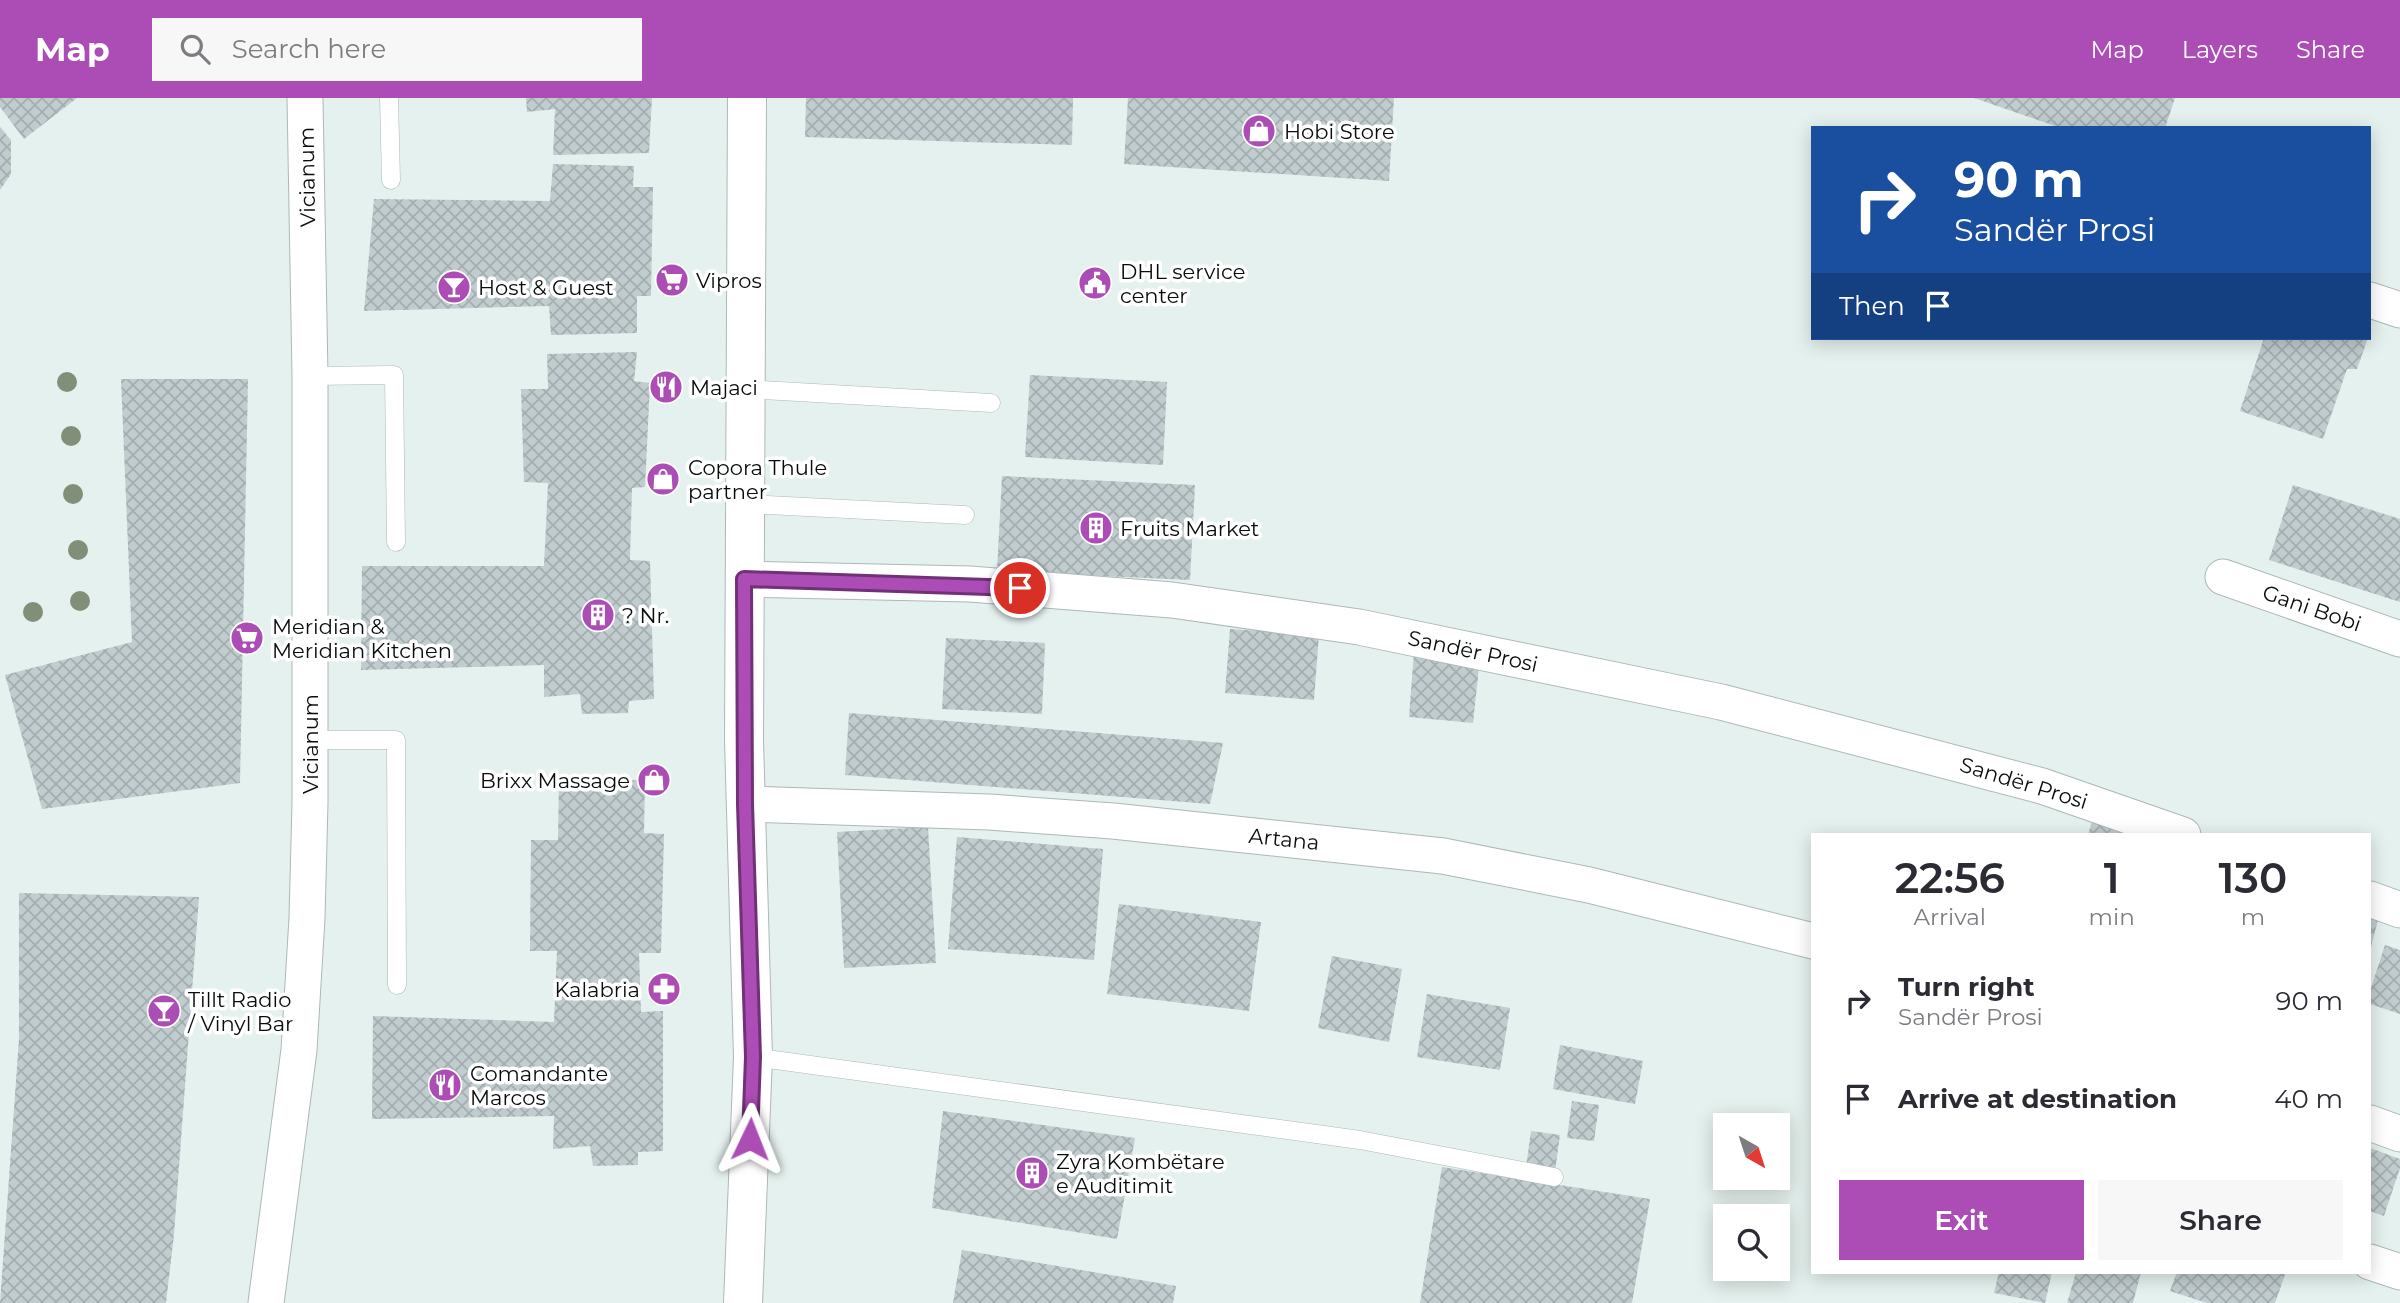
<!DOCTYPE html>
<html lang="en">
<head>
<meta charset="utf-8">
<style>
	:root { --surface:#fff; --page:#f7f7f7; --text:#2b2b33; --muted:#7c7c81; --accent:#ac4cb5 }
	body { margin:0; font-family:Montserrat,sans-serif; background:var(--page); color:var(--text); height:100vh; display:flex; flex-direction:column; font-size:26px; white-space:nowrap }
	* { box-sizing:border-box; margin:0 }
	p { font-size:23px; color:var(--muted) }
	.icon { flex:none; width:38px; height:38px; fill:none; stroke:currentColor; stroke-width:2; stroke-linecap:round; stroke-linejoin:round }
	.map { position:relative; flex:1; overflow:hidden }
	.details { position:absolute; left:1811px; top:735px; width:560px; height:441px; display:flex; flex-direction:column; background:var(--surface); border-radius:0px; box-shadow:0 4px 18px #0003 }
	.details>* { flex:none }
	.banner { position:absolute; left:1811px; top:28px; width:560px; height:214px; border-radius:0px; box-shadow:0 4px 18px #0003; background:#1a4fa0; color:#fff; overflow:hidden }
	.needle { width:46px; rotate:141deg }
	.fabs { position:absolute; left:1713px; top:1015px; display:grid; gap:14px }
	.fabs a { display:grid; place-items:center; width:77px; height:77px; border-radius:0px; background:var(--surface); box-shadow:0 4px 18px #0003; font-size:35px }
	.pin { position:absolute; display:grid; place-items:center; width:60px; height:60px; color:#fff; margin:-30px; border:4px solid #fff; border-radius:50%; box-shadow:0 2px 7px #0007 }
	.me { position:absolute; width:77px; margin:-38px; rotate:2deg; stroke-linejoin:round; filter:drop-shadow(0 0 5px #0008) }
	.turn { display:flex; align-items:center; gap:24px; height:147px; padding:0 28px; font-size:32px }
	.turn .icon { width:91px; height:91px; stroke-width:2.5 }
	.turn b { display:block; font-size:49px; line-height:60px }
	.then { display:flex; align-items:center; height:66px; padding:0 28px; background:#0003; gap:14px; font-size:26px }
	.eta { display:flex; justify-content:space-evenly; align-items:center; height:119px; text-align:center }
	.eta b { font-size:42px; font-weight:600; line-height:49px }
	.primary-button { display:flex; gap:14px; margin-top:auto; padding:14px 28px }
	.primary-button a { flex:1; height:80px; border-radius:0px; background:var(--accent); color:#fff; font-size:28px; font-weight:600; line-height:80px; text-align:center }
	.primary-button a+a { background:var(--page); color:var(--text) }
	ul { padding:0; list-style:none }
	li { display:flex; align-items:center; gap:21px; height:98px; padding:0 28px }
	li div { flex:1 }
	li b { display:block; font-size:26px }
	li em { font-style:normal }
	header { display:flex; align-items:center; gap:42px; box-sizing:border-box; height:98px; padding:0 35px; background:var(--accent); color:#fff }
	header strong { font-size:33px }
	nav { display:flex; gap:38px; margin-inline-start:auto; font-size:24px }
	.search { width:490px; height:63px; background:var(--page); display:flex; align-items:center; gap:18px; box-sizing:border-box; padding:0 24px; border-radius:0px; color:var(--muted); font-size:26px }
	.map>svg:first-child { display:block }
</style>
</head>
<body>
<header>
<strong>Map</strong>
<div class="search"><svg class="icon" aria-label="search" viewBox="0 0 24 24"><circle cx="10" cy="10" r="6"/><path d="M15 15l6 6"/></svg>Search here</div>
<nav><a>Map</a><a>Layers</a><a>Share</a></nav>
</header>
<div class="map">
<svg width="2400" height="1205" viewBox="0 0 2400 1205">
	<defs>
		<pattern id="building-cross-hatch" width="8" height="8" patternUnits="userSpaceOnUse" patternTransform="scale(1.75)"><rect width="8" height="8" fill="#c1ccce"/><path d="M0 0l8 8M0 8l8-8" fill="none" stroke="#a4aeb0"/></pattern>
	</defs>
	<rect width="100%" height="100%" fill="#e5f1ee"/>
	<g fill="url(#building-cross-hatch)">
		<polygon points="0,0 77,0 24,41 0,9"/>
		<polygon points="526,0 652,0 649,55 553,57 555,11 527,14"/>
		<polygon points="806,0 1073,0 1072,47 805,39"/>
		<polygon points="1128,0 1394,0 1389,83 1124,66"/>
		<polygon points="1974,0 2175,0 2165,30 2061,30"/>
		<polygon points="0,29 11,42 11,76 0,92"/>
		<polygon points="553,66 634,68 633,89 653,89 651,198 637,198 637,235 551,237 549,208 364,213 374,101 550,103"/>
		<polygon points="2264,240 2368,240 2357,271 2347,271 2323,341 2240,313"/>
		<polygon points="637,254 634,283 650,285 645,389 632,390 630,462 650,463 654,601 629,603 628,615 582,616 580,596 544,599 544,567 361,572 362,468 544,468 548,385 524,384 521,291 548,291 547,256"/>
		<polygon points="1030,277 1167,284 1163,367 1025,359"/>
		<polygon points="121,281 248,281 240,685 42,711 5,577 132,544"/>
		<polygon points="1002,378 1195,387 1190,482 997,473"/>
		<polygon points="2293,387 2400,421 2400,504 2269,462"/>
		<polygon points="1230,531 1319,537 1314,602 1225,595"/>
		<polygon points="946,540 1045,545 1042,616 942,611"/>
		<polygon points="1414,554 1480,560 1473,625 1409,619"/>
		<polygon points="849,615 1223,645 1210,706 845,677"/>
		<polygon points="645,682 644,735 664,736 661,855 639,855 641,914 663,913 663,1053 638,1054 638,1067 593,1068 590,1048 553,1051 554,1018 372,1021 373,918 554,924 557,853 530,853 531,742 558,742 559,683"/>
		<polygon points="2094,716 2165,737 2088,737"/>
		<polygon points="928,729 936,865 844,870 837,734"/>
		<polygon points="957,739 1103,751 1094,862 948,851"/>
		<polygon points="19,795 199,799 174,1136 166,1205 0,1205 19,941"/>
		<polygon points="1119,806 1261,824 1249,913 1107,896"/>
		<polygon points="2370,815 2379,818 2370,853"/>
		<polygon points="2385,847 2400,852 2400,916 2370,906 2370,893"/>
		<polygon points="1332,858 1402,871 1389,944 1318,930"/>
		<polygon points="1427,896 1510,910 1500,972 1417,959"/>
		<polygon points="1560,947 1643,963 1635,1006 1553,991"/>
		<polygon points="1572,1003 1599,1007 1594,1043 1567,1040"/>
		<polygon points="943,1013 1135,1040 1117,1141 932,1110"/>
		<polygon points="1531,1033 1560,1037 1555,1073 1526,1069"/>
		<polygon points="2370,1050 2400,1061 2400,1070 2384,1118 2370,1113"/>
		<polygon points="1442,1069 1650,1101 1632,1205 1420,1205"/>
		<polygon points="962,1152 1176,1188 1173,1205 953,1205"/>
		<polygon points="1999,1174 2052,1174 2045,1205 1994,1195"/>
		<polygon points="2076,1174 2141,1174 2133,1205 2067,1205"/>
		<polygon points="2177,1174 2286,1174 2275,1205 2207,1205 2170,1193"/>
	</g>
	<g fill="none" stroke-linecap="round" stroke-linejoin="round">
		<defs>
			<g id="service">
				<polyline points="389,0 391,82"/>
				<polyline points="310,278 394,277 396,444"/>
				<polyline points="745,291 991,305"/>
				<polyline points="745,406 965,417"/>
				<polyline points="310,642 396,642 397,887"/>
				<polyline points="753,959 1360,1042 1554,1079"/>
			</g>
			<g id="minor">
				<polyline points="2370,202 2400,212"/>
				<polyline points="2223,479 2400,541"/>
				<polyline points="744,481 970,486 1096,496 1172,502 1359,529 1721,604 2042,688 2183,737"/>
				<polyline points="745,706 989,714 1113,723 1443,758 1589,787 1813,843"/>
				<polyline points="2370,801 2400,812"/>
				<polyline points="2370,1025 2400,1036"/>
				<polyline points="2370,1164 2400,1174"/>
				<polyline points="266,1205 299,952 307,820 310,705 310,278 305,0"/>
			</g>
			<polyline id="secondary" points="743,1205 753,959 744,642 747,0"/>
		</defs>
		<use href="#service" stroke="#adb8b6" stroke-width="19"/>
		<use href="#minor" stroke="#adb8b6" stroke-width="37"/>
		<use href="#secondary" stroke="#adb8b6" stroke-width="40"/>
		<use href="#service" stroke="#fff" stroke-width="18"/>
		<use href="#minor" stroke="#fff" stroke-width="35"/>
		<use href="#secondary" stroke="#fff" stroke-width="38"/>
	</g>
	<g fill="#818f79">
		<circle cx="67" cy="284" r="10"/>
		<circle cx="71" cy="338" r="10"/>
		<circle cx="73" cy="396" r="10"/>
		<circle cx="78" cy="452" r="10"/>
		<circle cx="80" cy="503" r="10"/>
		<circle cx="33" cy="514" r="10"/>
	</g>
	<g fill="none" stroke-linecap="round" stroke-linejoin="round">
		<defs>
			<polyline id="route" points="750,1041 753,959 745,706 744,481 1020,490"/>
		</defs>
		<use href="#route" stroke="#703176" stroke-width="18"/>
		<use href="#route" stroke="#ac4cb5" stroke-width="12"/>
	</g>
	<defs>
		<symbol id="shop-disc" viewBox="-11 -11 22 22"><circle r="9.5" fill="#ac4cb5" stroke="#fff"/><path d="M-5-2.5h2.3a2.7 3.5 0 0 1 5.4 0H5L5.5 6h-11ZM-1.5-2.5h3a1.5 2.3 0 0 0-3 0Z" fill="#fff"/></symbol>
		<symbol id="supermarket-disc" viewBox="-11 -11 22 22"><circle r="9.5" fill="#ac4cb5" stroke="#fff"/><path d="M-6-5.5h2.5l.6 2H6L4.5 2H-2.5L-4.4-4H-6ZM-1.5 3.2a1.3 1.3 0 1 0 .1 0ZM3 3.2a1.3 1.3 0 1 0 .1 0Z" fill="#fff"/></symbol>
		<symbol id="civic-disc" viewBox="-11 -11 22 22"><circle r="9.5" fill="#ac4cb5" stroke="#fff"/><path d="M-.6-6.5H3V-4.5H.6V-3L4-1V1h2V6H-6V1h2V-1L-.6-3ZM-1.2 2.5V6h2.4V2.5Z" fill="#fff"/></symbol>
		<symbol id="bar-disc" viewBox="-11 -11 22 22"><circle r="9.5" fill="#ac4cb5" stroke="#fff"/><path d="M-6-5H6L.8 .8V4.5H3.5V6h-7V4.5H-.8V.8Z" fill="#fff"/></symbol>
		<symbol id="restaurant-disc" viewBox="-11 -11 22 22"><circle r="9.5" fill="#ac4cb5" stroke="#fff"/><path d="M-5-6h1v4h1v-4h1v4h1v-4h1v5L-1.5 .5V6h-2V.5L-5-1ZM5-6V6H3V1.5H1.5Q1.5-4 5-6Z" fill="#fff"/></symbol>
		<symbol id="building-disc" viewBox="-11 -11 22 22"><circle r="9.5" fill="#ac4cb5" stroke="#fff"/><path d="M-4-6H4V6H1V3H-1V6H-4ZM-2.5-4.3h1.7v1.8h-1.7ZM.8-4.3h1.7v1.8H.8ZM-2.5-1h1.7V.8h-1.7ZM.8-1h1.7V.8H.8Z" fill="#fff"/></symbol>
		<symbol id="pharmacy-disc" viewBox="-11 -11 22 22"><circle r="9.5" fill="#ac4cb5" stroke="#fff"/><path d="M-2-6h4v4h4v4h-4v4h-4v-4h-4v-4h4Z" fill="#fff"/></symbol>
	</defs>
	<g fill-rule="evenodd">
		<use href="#shop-disc" x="1240" y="14" width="38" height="38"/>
		<use href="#supermarket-disc" x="653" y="163" width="38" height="38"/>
		<use href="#civic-disc" x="1076" y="166" width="38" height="38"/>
		<use href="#bar-disc" x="435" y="170" width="38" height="38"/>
		<use href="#restaurant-disc" x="647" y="270" width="38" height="38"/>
		<use href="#shop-disc" x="644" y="362" width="38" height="38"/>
		<use href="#building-disc" x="1077" y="411" width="38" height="38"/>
		<use href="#building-disc" x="579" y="498" width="38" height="38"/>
		<use href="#supermarket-disc" x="228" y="521" width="38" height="38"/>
		<use href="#shop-disc" x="635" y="663" width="38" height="38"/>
		<use href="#pharmacy-disc" x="645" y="872" width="38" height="38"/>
		<use href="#bar-disc" x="145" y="894" width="38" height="38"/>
		<use href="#restaurant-disc" x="426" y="968" width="38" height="38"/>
		<use href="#building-disc" x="1013" y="1056" width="38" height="38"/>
	</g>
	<g text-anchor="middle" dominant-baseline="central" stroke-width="7" stroke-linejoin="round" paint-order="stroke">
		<g font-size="21" fill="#080c0b" stroke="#fff" text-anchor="start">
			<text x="1284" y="33">Hobi Store</text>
			<text x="1120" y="173">DHL service<tspan x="1120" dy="24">center</tspan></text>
			<text x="696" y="182">Vipros</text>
			<text x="478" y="189">Host &amp; Guest</text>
			<text x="690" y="289">Majaci</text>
			<text x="688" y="369">Copora Thule<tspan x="688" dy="24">partner</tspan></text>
			<text x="1120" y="430">Fruits Market</text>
			<text x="622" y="517">? Nr.</text>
			<text x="272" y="528">Meridian &amp;<tspan x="272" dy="24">Meridian Kitchen</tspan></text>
			<text x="630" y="682" text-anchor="end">Brixx Massage</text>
			<text x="640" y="891" text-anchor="end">Kalabria</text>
			<text x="188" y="901">Tillt Radio<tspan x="188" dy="24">/ Vinyl Bar</tspan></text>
			<text x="470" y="975">Comandante<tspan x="470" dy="24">Marcos</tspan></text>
			<text x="1056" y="1063">Zyra Kombëtare<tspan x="1056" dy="24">e Auditimit</tspan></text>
		</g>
		<g font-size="21" fill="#080c0b" stroke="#fff">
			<text transform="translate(307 79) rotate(-91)">Vicianum</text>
			<text transform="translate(2312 510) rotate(19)">Gani Bobi</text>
			<text transform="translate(1473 553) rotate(12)">Sandër Prosi</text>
			<text transform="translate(310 646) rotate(-90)">Vicianum</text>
			<text transform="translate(2024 685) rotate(17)">Sandër Prosi</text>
			<text transform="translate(1284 741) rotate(6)">Artana</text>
		</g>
	</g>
</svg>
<div class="fabs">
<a><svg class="needle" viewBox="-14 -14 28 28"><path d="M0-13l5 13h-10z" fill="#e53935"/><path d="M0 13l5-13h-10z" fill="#7c7c81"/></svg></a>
<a><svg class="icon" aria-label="search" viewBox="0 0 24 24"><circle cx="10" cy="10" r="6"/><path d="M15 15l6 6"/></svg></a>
</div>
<div class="pin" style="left:1020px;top:490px;background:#d93025"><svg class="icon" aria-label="arrive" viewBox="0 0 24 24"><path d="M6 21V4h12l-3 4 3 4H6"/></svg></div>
<svg class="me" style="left:750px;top:1041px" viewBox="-20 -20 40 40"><path d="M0-17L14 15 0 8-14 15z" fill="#ac4cb5" stroke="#fff" stroke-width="4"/></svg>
<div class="banner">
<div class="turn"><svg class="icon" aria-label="right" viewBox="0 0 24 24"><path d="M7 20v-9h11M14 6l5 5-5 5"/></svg><div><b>90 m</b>Sandër Prosi</div></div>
<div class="then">Then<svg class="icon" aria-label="arrive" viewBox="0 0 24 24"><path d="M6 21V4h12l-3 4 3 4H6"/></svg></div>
</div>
<section class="details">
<div class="eta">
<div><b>22:56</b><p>Arrival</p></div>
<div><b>1</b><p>min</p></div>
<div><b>130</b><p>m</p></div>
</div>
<ul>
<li><svg class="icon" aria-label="right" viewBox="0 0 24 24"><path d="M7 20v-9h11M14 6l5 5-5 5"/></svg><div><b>Turn right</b><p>Sandër Prosi</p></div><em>90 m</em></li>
<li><svg class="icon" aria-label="arrive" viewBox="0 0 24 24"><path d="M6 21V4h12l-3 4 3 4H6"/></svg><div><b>Arrive at destination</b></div><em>40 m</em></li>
</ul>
<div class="primary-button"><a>Exit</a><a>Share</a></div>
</section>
</div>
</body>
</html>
